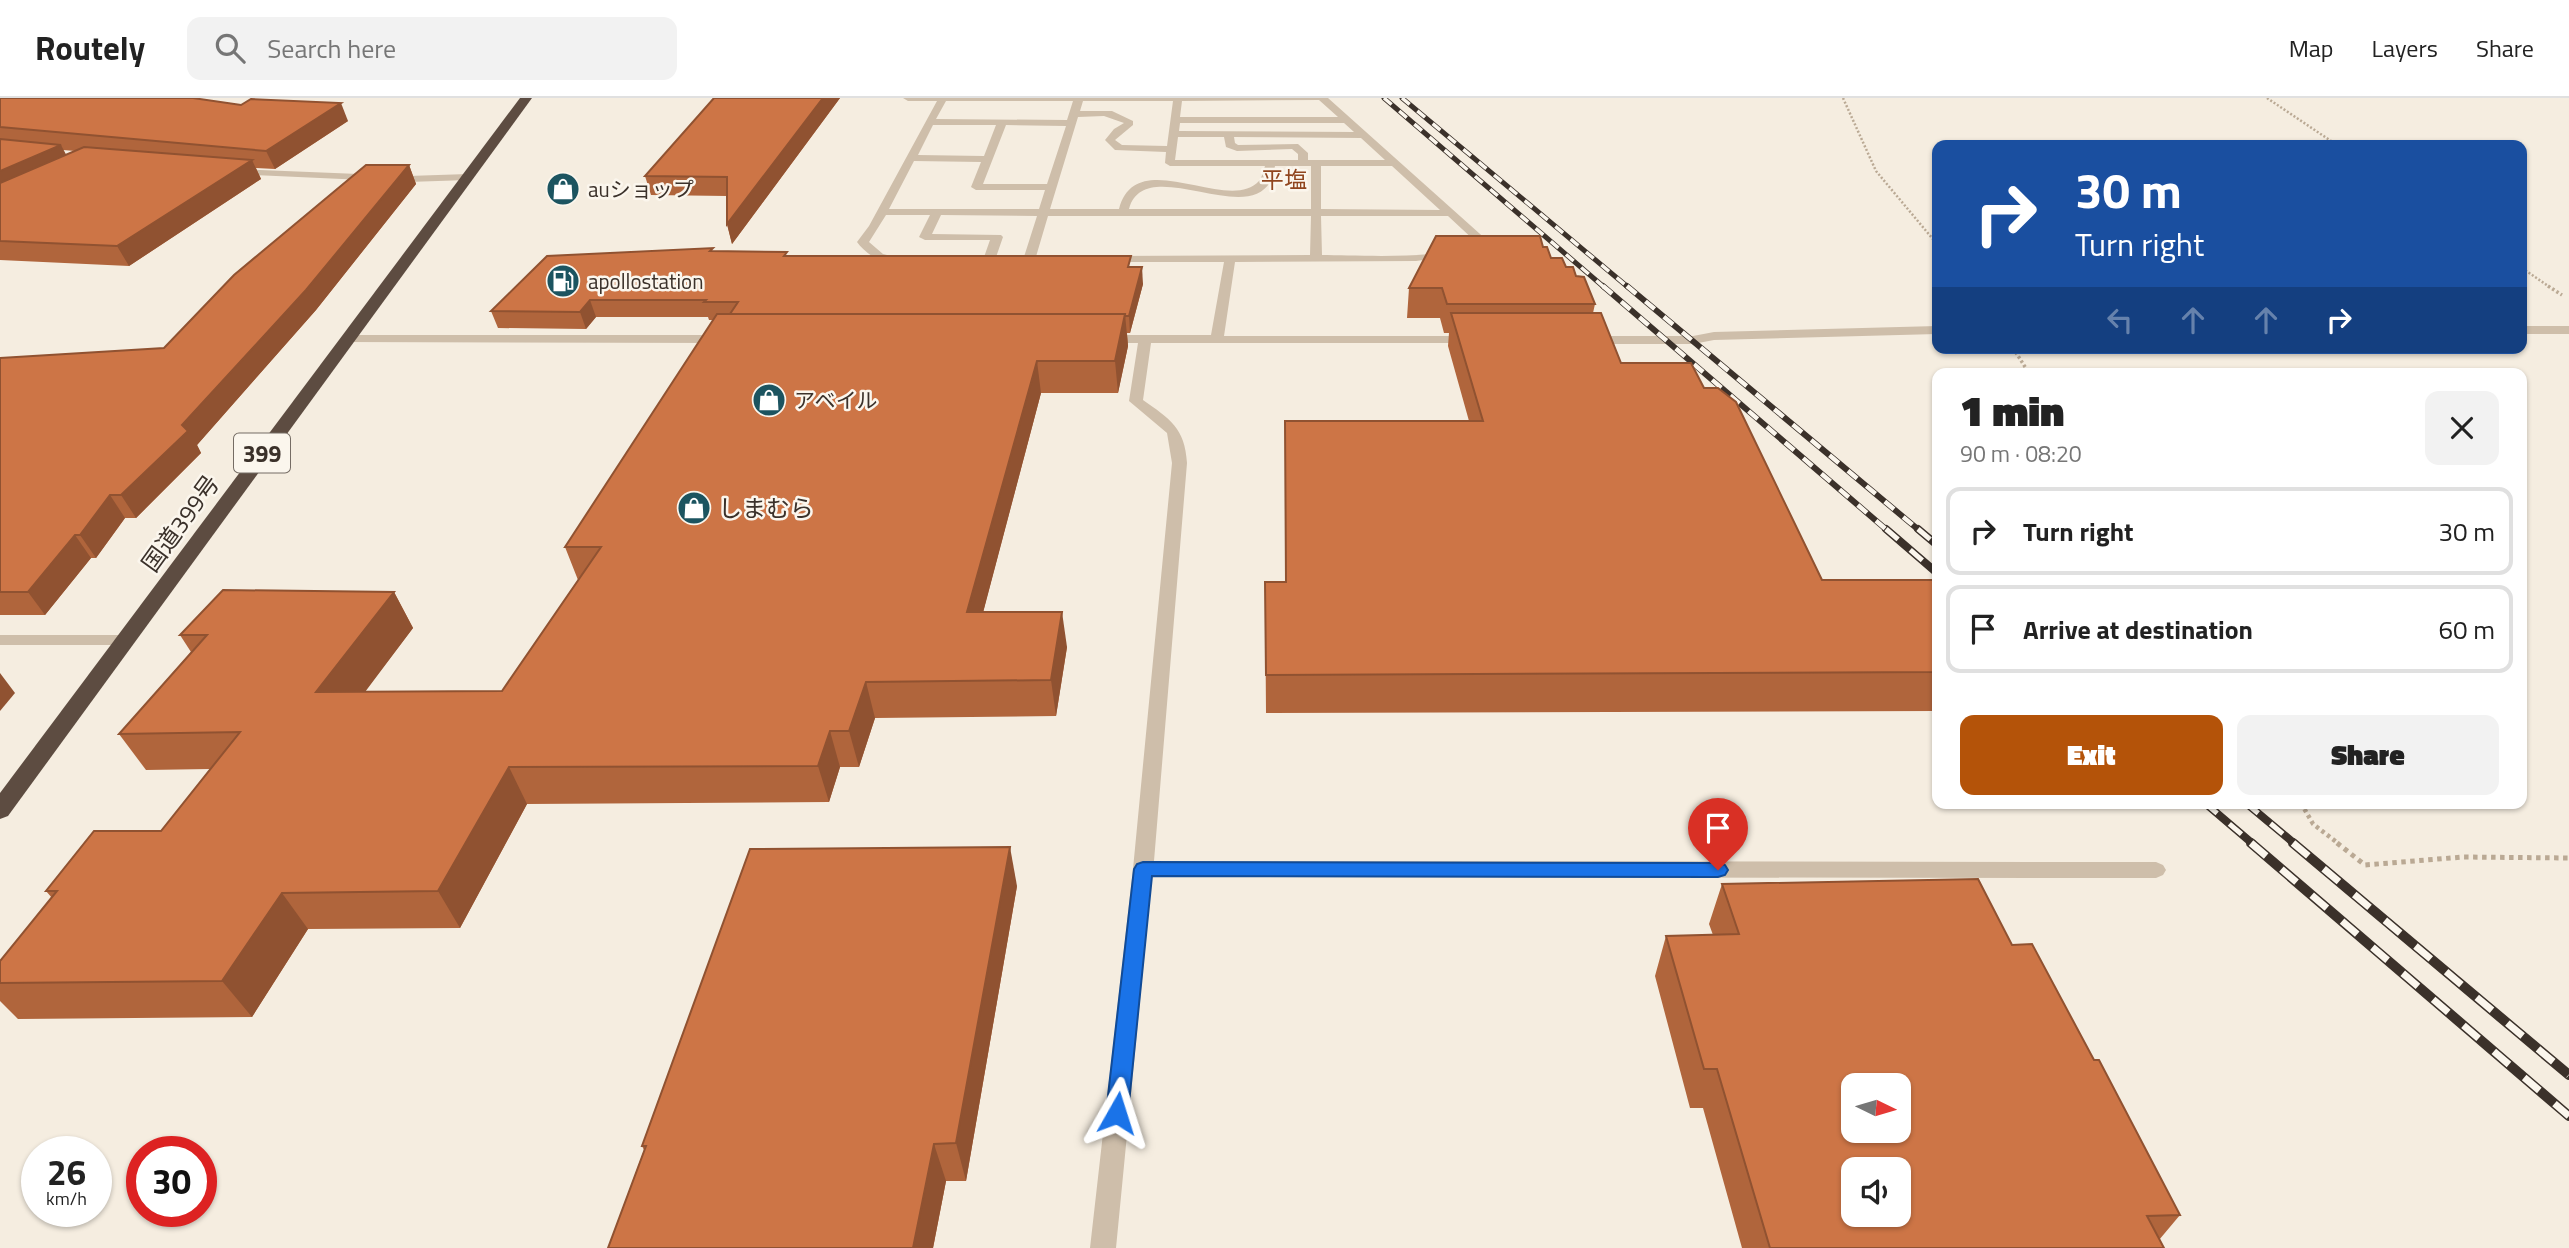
<!DOCTYPE html>
<html lang="en">
<head>
<meta charset="utf-8">
<style>
	:root { --surface:#fff; --page:#f2f2f2; --text:#222; --muted:#767676; --line:#e0e0e0; --accent:#b45309 }
	body { margin:0; font-family:"Titillium Web","Noto Sans JP",sans-serif; background:var(--page); color:var(--text); height:100vh; display:flex; flex-direction:column; font-size:26px; white-space:nowrap }
	* { box-sizing:border-box; margin:0 }
	p { font-size:23px; color:var(--muted) }
	.icon { flex:none; width:38px; height:38px; fill:none; stroke:currentColor; stroke-width:2; stroke-linecap:round; stroke-linejoin:round }
	.map { position:relative; flex:1; overflow:hidden }
	.side { position:absolute; left:1932px; top:270px; width:595px; height:441px; display:flex; flex-direction:column; background:var(--surface); border-radius:14px; box-shadow:0 2px 5px #0004 }
	.side>* { flex:none }
	.hud { position:absolute; left:1932px; top:42px; width:595px; height:214px; border-radius:14px; box-shadow:0 2px 5px #0004; background:#1a4fa0; color:#fff; overflow:hidden }
	.needle { width:46px; rotate:95deg }
	.controls { position:absolute; left:1841px; top:975px; display:grid; gap:14px }
	.controls a { display:grid; place-items:center; width:70px; height:70px; border-radius:14px; background:var(--surface); box-shadow:0 2px 5px #0004; font-size:35px }
	.speed { position:absolute; left:21px; top:1038px; display:flex; gap:14px; font-size:35px; font-weight:700; text-align:center }
	.speed>* { display:grid; place-content:center; width:91px; height:91px; border-radius:50%; background:var(--surface); box-shadow:0 2px 5px #0004; line-height:1 }
	.speed small { font-size:18px; font-weight:400 }
	.speed .limit { border:10px solid #d22; background:#fff; color:#111 }
	.pin { position:absolute; display:grid; place-items:center; width:60px; height:60px; color:#fff; margin:-72px -30px; border-radius:50% 50% 50% 0; rotate:-45deg; box-shadow:0 0 7px #0007 }
	.pin .icon { rotate:45deg }
	.me { position:absolute; width:77px; margin:-38px; rotate:6deg; stroke-linejoin:round; filter:drop-shadow(0 0 5px #0008) }
	.turn { display:flex; align-items:center; gap:24px; height:147px; padding:0 28px; font-size:32px }
	.turn .icon { width:91px; height:91px; stroke-width:2.5 }
	.turn b { display:block; font-size:49px; line-height:60px }
	.lanes { display:flex; align-items:center; height:66px; padding:0 28px; background:#0003; justify-content:center; gap:35px; direction:ltr }
	.lanes .off { opacity:.35 }
	.round { display:grid; place-items:center; flex:none; width:74px; height:74px; border-radius:14px; background:var(--page) }
	.overview { display:flex; align-items:center; justify-content:space-between; height:119px; padding:0 28px }
	h1 { font-size:42px; font-weight:800; line-height:52px }
	.action { display:flex; gap:14px; margin-top:auto; padding:14px 28px }
	.action a { flex:1; height:80px; border-radius:14px; background:var(--accent); color:#fff; font-size:28px; font-weight:800; line-height:80px; text-align:center }
	.action a+a { background:var(--page); color:var(--text) }
	ul { padding:0; list-style:none }
	li { display:flex; align-items:center; gap:21px; height:88px; margin:0 14px 10px; padding:0 14px; border:4px solid var(--line); border-radius:14px }
	li div { flex:1 }
	li b { display:block; font-size:26px }
	li em { font-style:normal }
	header { display:flex; align-items:center; gap:42px; box-sizing:border-box; height:98px; padding:0 35px; background:var(--surface); border-bottom:2px solid var(--line) }
	header strong { font-size:33px }
	nav { display:flex; gap:38px; margin-inline-start:auto; font-size:24px }
	.search { width:490px; height:63px; background:var(--page); display:flex; align-items:center; gap:18px; box-sizing:border-box; padding:0 24px; border-radius:14px; color:var(--muted); font-size:26px }
	.map>svg:first-child { display:block }
</style>
</head>
<body>
<header>
<strong>Routely</strong>
<div class="search"><svg class="icon" aria-label="search" viewBox="0 0 24 24"><circle cx="10" cy="10" r="6"/><path d="M15 15l6 6"/></svg>Search here</div>
<nav><a>Map</a><a>Layers</a><a>Share</a></nav>
</header>
<div class="map">
<svg width="2569" height="1150" viewBox="0 0 2569 1150">
	<rect width="100%" height="100%" fill="#f5ede0"/>
	<g fill="none" stroke-linecap="round" stroke-linejoin="round">
		<g stroke="#baa994" stroke-width="2.5" stroke-dasharray="2 2" stroke-linecap="butt">
			<polyline points="1843,0 1876,73 1937,146"/>
			<polyline points="2267,0 2337,47"/>
			<polyline points="2522,170 2551,190"/>
		</g>
		<g stroke="#baa994" stroke-width="3.5" stroke-dasharray="2.5 2.5" stroke-linecap="butt">
			<polyline points="2548,188 2562,197"/>
			<polyline points="2013,250 2029,275"/>
		</g>
		<polyline stroke="#baa994" stroke-width="4.5" stroke-dasharray="3.5 3.5" stroke-linecap="butt" points="2301,705 2313,726 2339,746"/>
		<polyline stroke="#baa994" stroke-width="5" stroke-dasharray="4.5 4.5" stroke-linecap="butt" points="2337,745 2365,767 2463,759 2569,760"/>
		<g fill="#cebeaa" fill-rule="evenodd">
			<path d="M903,0h425l161,144 -14,11 -59,8 -181,1 -11,74h247l6,4 -1,3h-325l-8,57c27,19 42,28 44,63l-33,398 1002,1 7,3 3,5 -3,5 -7,3 -1004,-1 -36,371h-26l43,-379 39,-406 -5,-30 -38,-32 9,-58h-34l-6,-4 6,-4h107l13,-73h-116l-6,-3 6,-3 202,-1 1,-39h-263l-13,44 -6,3 -6,-3 14,-44 -96,-1 -9,19 69,1 2,2 -8,23 -6,3 -6,-3 7,-20h-65l-6,-3 11,-22h-44l-17,27 14,12 24,6c-16,11 -40,-4 -50,-18l12,-16 68,-125h-29zM1319,2l19,17h-158l2,-16zM946,3h127l-6,19 -131,-1zM1083,3h90l-6,45 -45,-1 -7,-5 18,-15v-4l-21,-10h-32zM1104,18l20,7 -10,6 -9,11 10,10 51,2 -1,11 5,3h95c-2,5 -3,12 -6,15 -31,34 -123,-38 -140,28h-69l28,-92zM1180,25h164l10,9 -175,-1zM933,27h63l-12,31 -66,-1zM1006,27l60,1 -19,58h-64zM1178,39h46l2,10 11,4 55,-2 6,5v6h-123zM1234,39l127,1 24,22h-77v-7l-10,-9 -60,1 -3,-2zM914,63l67,1 -10,25 5,3h69l-6,19h-150zM1275,68h36v43h-182c15,-56 116,17 141,-27 3,-5 4,-11 5,-16zM1321,68h71l48,44 -119,-1zM1321,118h127l28,26c-26,19 -119,13 -154,13z"/>
			<polygon points="237,71 408,78 468,76 473,79 468,82 408,84 233,76 232,74"/>
			<polygon points="1937,228 1937,236 1714,242 1693,246 1590,246 1584,242 1590,238 1693,238 1714,234"/>
			<rect x="2522" y="228" width="47" height="8"/>
			<polygon points="348,237 722,237 728,241 722,245 343,244 343,238"/>
			<polygon points="0,537 125,537 134,542 125,547 0,547"/>
		</g>
		<polygon fill="#5d4c41" fill-rule="evenodd" points="520,0 532,0 8,718 0,721 0,695"/>
		<defs>
			<g id="rail-far3">
				<polyline points="1384,0 1605,190"/>
				<polyline points="1402,0 1629,190"/>
			</g>
			<g id="rail-far2">
				<polyline points="1603,188 1888,433"/>
				<polyline points="1627,188 1920,433"/>
			</g>
			<g id="rail-far1">
				<polyline points="1886,431 1937,475"/>
				<polyline points="1918,431 1937,447"/>
				<polyline points="2205,705 2253,746"/>
				<polyline points="2246,705 2295,746"/>
			</g>
			<g id="rail">
				<polyline points="2251,745 2569,1018"/>
				<polyline points="2293,745 2569,977"/>
			</g>
		</defs>
		<use href="#rail-far3" stroke="#3b312a" stroke-width="5"/>
		<use href="#rail-far2" stroke="#3b312a" stroke-width="6"/>
		<use href="#rail-far1" stroke="#3b312a" stroke-width="8"/>
		<use href="#rail" stroke="#3b312a" stroke-width="10"/>
		<use href="#rail-far3" stroke="#fbf6ed" stroke-width="3.5" stroke-dasharray="10" stroke-linecap="butt"/>
		<use href="#rail-far2" stroke="#fbf6ed" stroke-width="4.5" stroke-dasharray="12" stroke-linecap="butt"/>
		<use href="#rail-far1" stroke="#fbf6ed" stroke-width="5" stroke-dasharray="16" stroke-linecap="butt"/>
		<use href="#rail" stroke="#fbf6ed" stroke-width="7" stroke-dasharray="20" stroke-linecap="butt"/>
	</g>
	<g fill="#b0653c" fill-rule="evenodd">
		<path d="M0,0l348,23 -73,48 -19,-1 5,11 -132,87 -129,-6zM63,52l12,1 -9,4z"/>
		<polygon points="714,0 840,0 732,146 727,126 727,98 651,97 645,78"/>
		<polygon points="409,67 416,86 316,212 197,347 201,355 136,420 125,420 96,460 91,460 45,517 0,517 0,260 164,250"/>
		<polygon points="1543,149 1551,160 1566,169 1576,178 1595,206 1593,215 1621,265 1704,290 1822,482 1937,482 1937,613 1266,615 1265,484 1285,484 1469,323 1448,248 1449,235 1444,235 1440,220 1407,220 1409,190"/>
		<polygon points="713,153 789,158 1132,169 1143,186 1130,235 1127,235 1128,248 1118,295 1041,295 983,514 1067,549 1056,618 875,620 859,669 840,669 829,704 527,706 460,830 308,831 252,919 18,921 0,903 0,863 52,800 46,793 161,733 210,671 146,672 119,636 191,554 180,537 394,494 413,530 365,593 502,593 578,482 565,449 714,222 709,222 708,219 596,219 586,231 498,230 491,213"/>
		<polygon points="1722,786 2012,847 2094,962 2180,1117 2159,1142 2164,1150 1742,1150 1703,1010 1690,1010 1655,878 1666,838 1713,837 1709,826"/>
		<polygon points="1017,788 966,1083 946,1083 933,1150 608,1150 644,1052 642,1048"/>
	</g>
	<g fill="#905231">
		<polygon points="823,0 840,0 732,146 727,126"/>
		<polygon points="341,5 348,23 275,71 266,53"/>
		<polygon points="61,47 71,66 0,97 0,73"/>
		<polygon points="252,62 261,81 129,168 117,148"/>
		<polygon points="409,67 416,86 316,212 197,347 201,355 136,420 121,397"/>
		<polygon points="1142,169 1143,186 1130,235 1129,218"/>
		<polygon points="590,202 596,219 586,231 580,214"/>
		<polygon points="1125,216 1128,248 1118,295 1115,263"/>
		<polygon points="1037,263 1041,295 974,549 967,514"/>
		<polygon points="110,397 125,420 96,460 80,437"/>
		<polygon points="75,437 91,460 45,517 28,494"/>
		<polygon points="394,494 413,530 338,630 316,594"/>
		<polygon points="1062,514 1067,549 1056,618 1051,582"/>
		<polygon points="0,575 15,595 0,613"/>
		<polygon points="866,584 875,620 859,669 849,633"/>
		<polygon points="830,633 840,669 829,704 818,668"/>
		<polygon points="509,669 527,706 460,830 438,793"/>
		<polygon points="1010,749 1017,788 966,1083 956,1045"/>
		<polygon points="282,795 308,831 252,919 222,883"/>
		<polygon points="934,1046 946,1083 933,1150 913,1150"/>
	</g>
	<g fill="#cd7546" stroke="#905231" stroke-width="2" fill-rule="evenodd">
		<polygon points="0,0 193,0 241,7 251,1 341,5 266,53 0,29"/>
		<polygon points="714,0 823,0 727,126 727,79 645,78"/>
		<polygon points="0,41 61,47 0,73"/>
		<polygon points="84,49 252,62 117,148 0,143 0,85"/>
		<polygon points="366,67 409,67 306,192 182,327 188,333 121,397 110,397 80,437 75,437 28,494 0,494 0,260 164,250 234,177"/>
		<polygon points="1436,138 1540,138 1543,149 1547,149 1551,160 1562,160 1566,169 1573,169 1576,178 1584,179 1595,206 1447,206 1442,190 1409,190"/>
		<polygon points="713,150 710,153 787,154 784,158 1131,158 1128,169 1142,169 1129,218 1125,218 1125,216 730,216 738,204 704,204 706,202 590,202 580,214 491,213 547,158"/>
		<polygon points="1451,215 1601,215 1621,265 1691,265 1704,290 1718,290 1736,304 1822,482 1937,482 1937,574 1266,577 1265,484 1286,484 1285,323 1483,323"/>
		<polygon points="717,216 1125,216 1115,263 1037,263 967,514 1062,514 1051,582 866,584 849,633 830,633 818,668 509,669 438,793 282,795 222,883 0,885 0,863 57,793 46,793 94,733 161,733 240,634 119,636 207,537 180,537 223,492 394,494 316,594 502,593 601,449 565,449"/>
		<polygon points="1010,749 956,1045 934,1046 913,1150 608,1150 646,1048 642,1048 750,751"/>
		<path d="M1978,781l34,66 20,-1 62,116h5l81,155 -33,1 17,32h-394l-53,-179h-13l-38,-133 73,-2 -17,-50zM1853,987h46v45h-46zM1853,1071h46v45h-46z"/>
	</g>
	<polygon fill="#1a73e8" stroke="#114b97" stroke-width="2" points="1143,764 1718,765 1725,767 1728,772 1725,777 1718,779 1152,778 1128,1015 1125,1021 1117,1024 1110,1021 1106,1015 1134,771 1137,766"/>
	<defs>
		<symbol id="shop-disc" viewBox="-11 -11 22 22"><circle r="9.5" fill="#1c5460" stroke="#fbf6ed"/><path d="M-5-2.5h2.3a2.7 3.5 0 0 1 5.4 0H5L5.5 6h-11ZM-1.5-2.5h3a1.5 2.3 0 0 0-3 0Z" fill="#fff"/></symbol>
		<symbol id="fuel-disc" viewBox="-11 -11 22 22"><circle r="9.5" fill="#1c5460" stroke="#fbf6ed"/><path d="M-5.5-6h7V0h2V4h1.3V-2.5L3-4.5l.8-.8L6-3V5H2.5V1h-1V6h-7ZM-4.2-4.7v3.2H.2V-4.7Z" fill="#fff"/></symbol>
	</defs>
	<g fill-rule="evenodd">
		<use href="#shop-disc" x="544" y="72" width="38" height="38"/>
		<use href="#fuel-disc" x="544" y="164" width="38" height="38"/>
		<use href="#shop-disc" x="750" y="283" width="38" height="38"/>
		<use href="#shop-disc" x="675" y="391" width="38" height="38"/>
	</g>
	<g text-anchor="middle" dominant-baseline="central" stroke-width="5" stroke-linejoin="round" paint-order="stroke">
		<g font-size="21" fill="#3b312a" stroke="#fbf6ed" text-anchor="start">
			<text x="588" y="91">auショップ</text>
			<text x="588" y="183">apollostation</text>
			<text x="794" y="302">アベイル</text>
		</g>
		<g font-size="23" fill="#90451e" stroke="#fbf6ed">
			<text x="1284" y="81">平塩</text>
		</g>
		<rect fill="#fbf6ed" stroke="#756c64" stroke-width="2" x="234" y="335.5" width="56" height="39" rx="5"/>
		<g font-size="23" font-weight="bold" fill="#3b312a">
			<text x="262" y="355">399</text>
		</g>
		<g font-size="24" fill="#3b312a" stroke="#fbf6ed" text-anchor="start">
			<text x="718" y="410">しまむら</text>
		</g>
		<g font-size="24" fill="#3b312a" stroke="#fbf6ed">
			<text transform="translate(180 425) rotate(-54)">国道399号</text>
		</g>
	</g>
</svg>
<div class="controls">
<a><svg class="needle" viewBox="-14 -14 28 28"><path d="M0-13l5 13h-10z" fill="#e53935"/><path d="M0 13l5-13h-10z" fill="#767676"/></svg></a>
<a><svg class="icon" aria-label="sound" viewBox="0 0 24 24"><path d="M4 9h4l5-4v14l-5-4H4zM17 9q2 3 0 6"/></svg></a>
</div>
<div class="speed"><div>26<small>km/h</small></div><div class="limit">30</div></div>
<div class="pin" style="left:1718px;top:772px;background:#d93025"><svg class="icon" aria-label="arrive" viewBox="0 0 24 24"><path d="M6 21V4h12l-3 4 3 4H6"/></svg></div>
<svg class="me" style="left:1117px;top:1015px" viewBox="-20 -20 40 40"><path d="M0-17L14 15 0 8-14 15z" fill="#1a73e8" stroke="#fff" stroke-width="4"/></svg>
<div class="hud">
<div class="turn"><svg class="icon" aria-label="right" viewBox="0 0 24 24"><path d="M7 20v-9h11M14 6l5 5-5 5"/></svg><div><b>30 m</b>Turn right</div></div>
<div class="lanes"><svg class="icon off" aria-label="left" viewBox="0 0 24 24"><path d="M17 20v-9H6M10 6l-5 5 5 5"/></svg><svg class="icon off" aria-label="ahead" viewBox="0 0 24 24"><path d="M12 20V5M6 11l6-6 6 6"/></svg><svg class="icon off" aria-label="ahead" viewBox="0 0 24 24"><path d="M12 20V5M6 11l6-6 6 6"/></svg><svg class="icon" aria-label="right" viewBox="0 0 24 24"><path d="M7 20v-9h11M14 6l5 5-5 5"/></svg></div>
</div>
<section class="side">
<div class="overview"><div><h1>1 min</h1><p>90 m · 08:20</p></div><a class="round"><svg class="icon" aria-label="close" viewBox="0 0 24 24"><path d="M6 6l12 12M18 6L6 18"/></svg></a></div>
<ul>
<li><svg class="icon" aria-label="right" viewBox="0 0 24 24"><path d="M7 20v-9h11M14 6l5 5-5 5"/></svg><div><b>Turn right</b></div><em>30 m</em></li>
<li><svg class="icon" aria-label="arrive" viewBox="0 0 24 24"><path d="M6 21V4h12l-3 4 3 4H6"/></svg><div><b>Arrive at destination</b></div><em>60 m</em></li>
</ul>
<div class="action"><a>Exit</a><a>Share</a></div>
</section>
</div>
</body>
</html>
